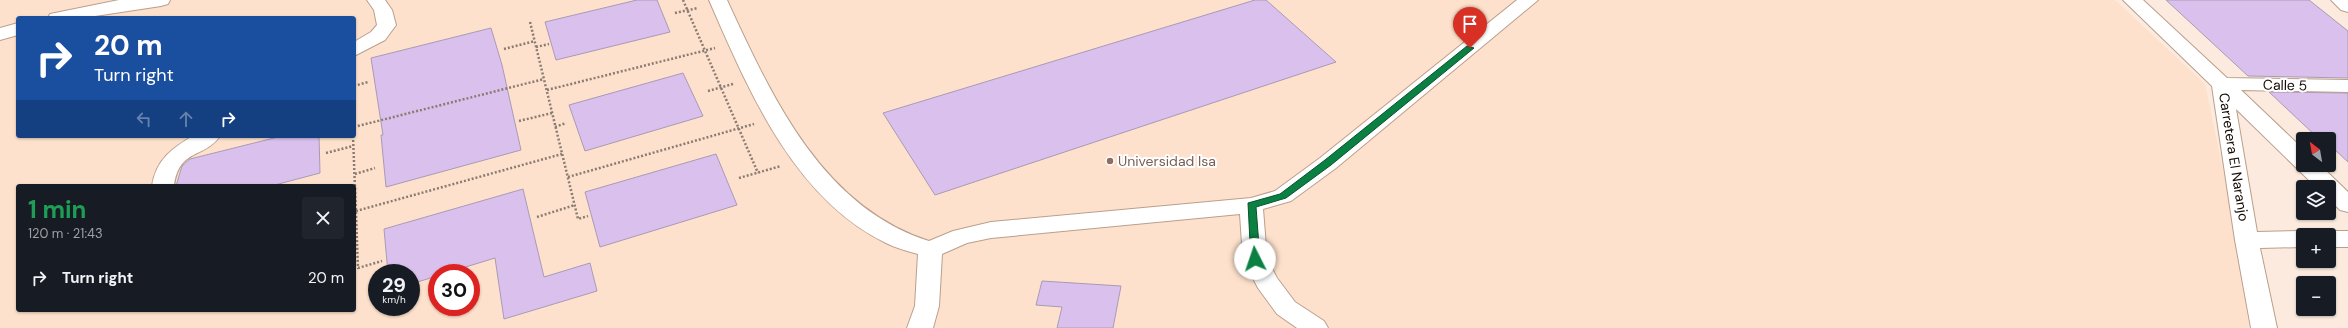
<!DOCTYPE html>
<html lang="en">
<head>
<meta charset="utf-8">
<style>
	:root { --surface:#171b24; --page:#20242c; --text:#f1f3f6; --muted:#9ea1a6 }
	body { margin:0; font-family:"DM Sans",sans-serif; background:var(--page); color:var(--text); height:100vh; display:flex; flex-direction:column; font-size:15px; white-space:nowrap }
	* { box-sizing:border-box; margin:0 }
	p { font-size:13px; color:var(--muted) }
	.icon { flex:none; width:22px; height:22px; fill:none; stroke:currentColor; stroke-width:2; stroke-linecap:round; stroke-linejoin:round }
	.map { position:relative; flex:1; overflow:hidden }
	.sheet { position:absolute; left:16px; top:184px; width:340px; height:128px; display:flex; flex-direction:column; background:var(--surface); border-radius:4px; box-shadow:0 1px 3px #0004 }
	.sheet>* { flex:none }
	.hud { position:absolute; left:16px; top:16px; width:340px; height:122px; border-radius:4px; box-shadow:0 1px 3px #0004; background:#1a4fa0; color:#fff; overflow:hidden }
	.needle { width:26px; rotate:329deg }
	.controls { position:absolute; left:2296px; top:132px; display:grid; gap:8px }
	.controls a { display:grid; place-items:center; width:40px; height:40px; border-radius:4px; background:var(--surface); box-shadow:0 1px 3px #0004; font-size:20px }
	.speed { position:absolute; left:368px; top:264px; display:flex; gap:8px; font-size:20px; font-weight:700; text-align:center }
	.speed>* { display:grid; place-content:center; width:52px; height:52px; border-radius:50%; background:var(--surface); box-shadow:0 1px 3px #0004; line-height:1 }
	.speed small { font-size:10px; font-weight:400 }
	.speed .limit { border:6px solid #d22; background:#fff; color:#111 }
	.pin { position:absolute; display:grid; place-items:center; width:34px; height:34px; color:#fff; margin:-41px -17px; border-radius:50% 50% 50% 0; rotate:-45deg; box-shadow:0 0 4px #0007 }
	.pin .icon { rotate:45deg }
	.me { position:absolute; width:44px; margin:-22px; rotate:356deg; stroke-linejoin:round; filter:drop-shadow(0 0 3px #0008) }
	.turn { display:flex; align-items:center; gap:14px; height:84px; padding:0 12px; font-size:18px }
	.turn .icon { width:52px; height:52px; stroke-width:2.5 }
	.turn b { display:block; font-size:28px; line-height:34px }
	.lanes { display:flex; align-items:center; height:38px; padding:0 12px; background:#0003; justify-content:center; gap:20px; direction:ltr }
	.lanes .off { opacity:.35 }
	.round { display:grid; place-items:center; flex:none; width:42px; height:42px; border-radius:4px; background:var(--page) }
	.headline { display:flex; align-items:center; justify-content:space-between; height:68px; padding:0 12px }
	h1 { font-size:24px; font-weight:700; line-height:30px; color:#1e9e55 }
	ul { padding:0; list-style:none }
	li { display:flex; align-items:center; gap:12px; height:52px; padding:0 12px }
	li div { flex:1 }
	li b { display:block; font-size:15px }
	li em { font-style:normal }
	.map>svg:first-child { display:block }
</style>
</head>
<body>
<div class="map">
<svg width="2348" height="328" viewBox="0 0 2348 328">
	<rect width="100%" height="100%" fill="#fbeadd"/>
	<path fill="#fde1cc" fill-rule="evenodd" d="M0,0h2115l90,84 30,143 14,101h-2249zM18,18h336v118h-336zM18,186h336v124h-336zM377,273h34v34h-34zM437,273h34v34h-34z"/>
	<g fill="#dac1ed" stroke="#a99ab5">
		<polygon points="637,0 657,0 670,32 556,60 545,22"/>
		<polygon points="1255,0 1266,0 1336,62 935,195 883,113"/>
		<polygon points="2166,0 2309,0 2348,31 2348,78 2248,76"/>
		<polygon points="491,28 502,65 521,150 386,187 381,135 383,135 371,58"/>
		<polygon points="683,73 703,116 585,151 569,105"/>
		<polygon points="2269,92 2348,93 2348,162 2334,149 2329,148 2329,139 2319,139"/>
		<polygon points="282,136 319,136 320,173 271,186 176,186 182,166 190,159"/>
		<polygon points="716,154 737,205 600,247 585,192"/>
		<polygon points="523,189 544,277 590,263 597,291 504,319 495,258 446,273 437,273 437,276 411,284 411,273 388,273 384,229"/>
		<polygon points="1042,281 1121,286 1113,328 1057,328 1062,307 1036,305"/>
	</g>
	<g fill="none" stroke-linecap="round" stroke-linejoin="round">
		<defs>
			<g id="minor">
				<polygon points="119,0 170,0 168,4 161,6 82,18 48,18 50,14"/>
				<polygon points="367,0 385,0 392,10 396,25 385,40 354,56 354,42 371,32 377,25 374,10"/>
				<path d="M709,0h18c44,95 94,207 202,241l24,-10 38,-9 260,-24 24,-7 45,-33 197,-158h21l-202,168 -45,33 -28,8 4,50 10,19 18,24 29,19 4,7h-31l-20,-14 -19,-26 -15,-29 -3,-45 -249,24 -24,5 -25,11 -3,52 -6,22h-26l8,-22 3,-52c-11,-3 -22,-6 -32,-11 -93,-45 -138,-154 -177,-243z"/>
				<polygon points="2123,0 2143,0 2227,78 2348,80 2348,92 2241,90 2303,149 2303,165 2320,165 2348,192 2348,212 2340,210 2329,199 2329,187 2316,187 2236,109 2257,232 2303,231 2312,235 2303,235 2303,247 2260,248 2277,328 2251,328 2235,240 2212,86"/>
				<polygon points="2331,0 2348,0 2348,12 2341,10"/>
				<polygon points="18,23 18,35 0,40 0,28"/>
				<path d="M193,136h27c-16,23 -41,12 -46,50h-22c4,-26 20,-38 41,-50z"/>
				<polygon points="2329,231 2348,231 2348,247 2329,247 2329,235 2320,235"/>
			</g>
		</defs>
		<use href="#minor" stroke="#ba9f8c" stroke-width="2"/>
		<g stroke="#897c73" stroke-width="2.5" stroke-dasharray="2 2" stroke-linecap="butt">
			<polyline points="683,0 758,173"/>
			<polyline points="675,13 698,8"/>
			<polyline points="530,22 578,219 588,216"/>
			<polyline points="536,47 549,44"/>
			<polyline points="504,49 535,41"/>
			<polyline points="354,86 368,82"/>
			<polyline points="547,90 715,48"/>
			<polyline points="708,91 733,84"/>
			<polyline points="519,121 552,113"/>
			<polyline points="354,127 544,79"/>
			<polyline points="555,127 566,123"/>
			<polyline points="353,136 358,268 382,261"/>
			<polyline points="326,153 353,146"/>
			<polyline points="355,174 375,168"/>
			<polyline points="568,177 754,124"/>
			<polyline points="739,178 781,166"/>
			<polyline points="356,211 562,154"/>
			<polyline points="537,217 575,205"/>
		</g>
		<use href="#minor" fill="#fff" fill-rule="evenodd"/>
	</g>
	<polygon fill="#0b8043" stroke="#07532c" points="1467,46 1474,48 1331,165 1286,198 1256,207 1260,259 1255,262 1251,262 1248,203 1280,194 1325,160"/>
	<circle fill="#8d6e63" stroke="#fff" stroke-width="1.5" cx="1110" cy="161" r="4"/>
	<g text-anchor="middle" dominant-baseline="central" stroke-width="4" stroke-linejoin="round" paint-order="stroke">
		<g font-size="14" fill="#130a04" stroke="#fff">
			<text transform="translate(2285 85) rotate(1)">Calle 5</text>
			<text transform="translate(2234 157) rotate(81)">Carretera El Naranjo</text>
		</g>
		<g font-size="14" fill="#785e54" stroke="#fff" text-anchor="start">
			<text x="1118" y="161">Universidad Isa</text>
		</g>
	</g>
</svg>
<div class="controls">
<a><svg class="needle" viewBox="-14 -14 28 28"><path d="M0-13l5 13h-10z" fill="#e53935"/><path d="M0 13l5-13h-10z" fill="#9ea1a6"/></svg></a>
<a><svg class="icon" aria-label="layers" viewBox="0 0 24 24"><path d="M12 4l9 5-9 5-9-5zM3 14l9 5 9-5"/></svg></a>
<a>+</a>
<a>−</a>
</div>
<div class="speed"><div>29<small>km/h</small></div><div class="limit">30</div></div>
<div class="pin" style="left:1470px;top:48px;background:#d93025"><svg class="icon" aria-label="arrive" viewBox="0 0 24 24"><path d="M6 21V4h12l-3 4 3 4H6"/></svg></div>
<svg class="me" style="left:1255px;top:259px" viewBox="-20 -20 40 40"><circle r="19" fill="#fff"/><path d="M0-13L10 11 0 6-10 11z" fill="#0b8043"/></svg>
<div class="hud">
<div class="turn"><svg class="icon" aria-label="right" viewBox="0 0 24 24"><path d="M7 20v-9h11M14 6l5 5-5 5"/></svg><div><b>20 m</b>Turn right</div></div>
<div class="lanes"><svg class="icon off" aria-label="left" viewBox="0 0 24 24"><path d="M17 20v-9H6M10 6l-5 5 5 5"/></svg><svg class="icon off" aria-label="ahead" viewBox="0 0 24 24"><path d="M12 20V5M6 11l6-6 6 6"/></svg><svg class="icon" aria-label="right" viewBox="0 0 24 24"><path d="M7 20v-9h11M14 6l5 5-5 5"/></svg></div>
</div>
<section class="sheet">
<div class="headline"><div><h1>1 min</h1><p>120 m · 21:43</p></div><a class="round"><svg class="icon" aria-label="close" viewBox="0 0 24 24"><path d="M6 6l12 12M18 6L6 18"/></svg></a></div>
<ul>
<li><svg class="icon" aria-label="right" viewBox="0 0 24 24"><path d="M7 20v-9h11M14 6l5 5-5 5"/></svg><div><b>Turn right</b></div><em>20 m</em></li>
</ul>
</section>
</div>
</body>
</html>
